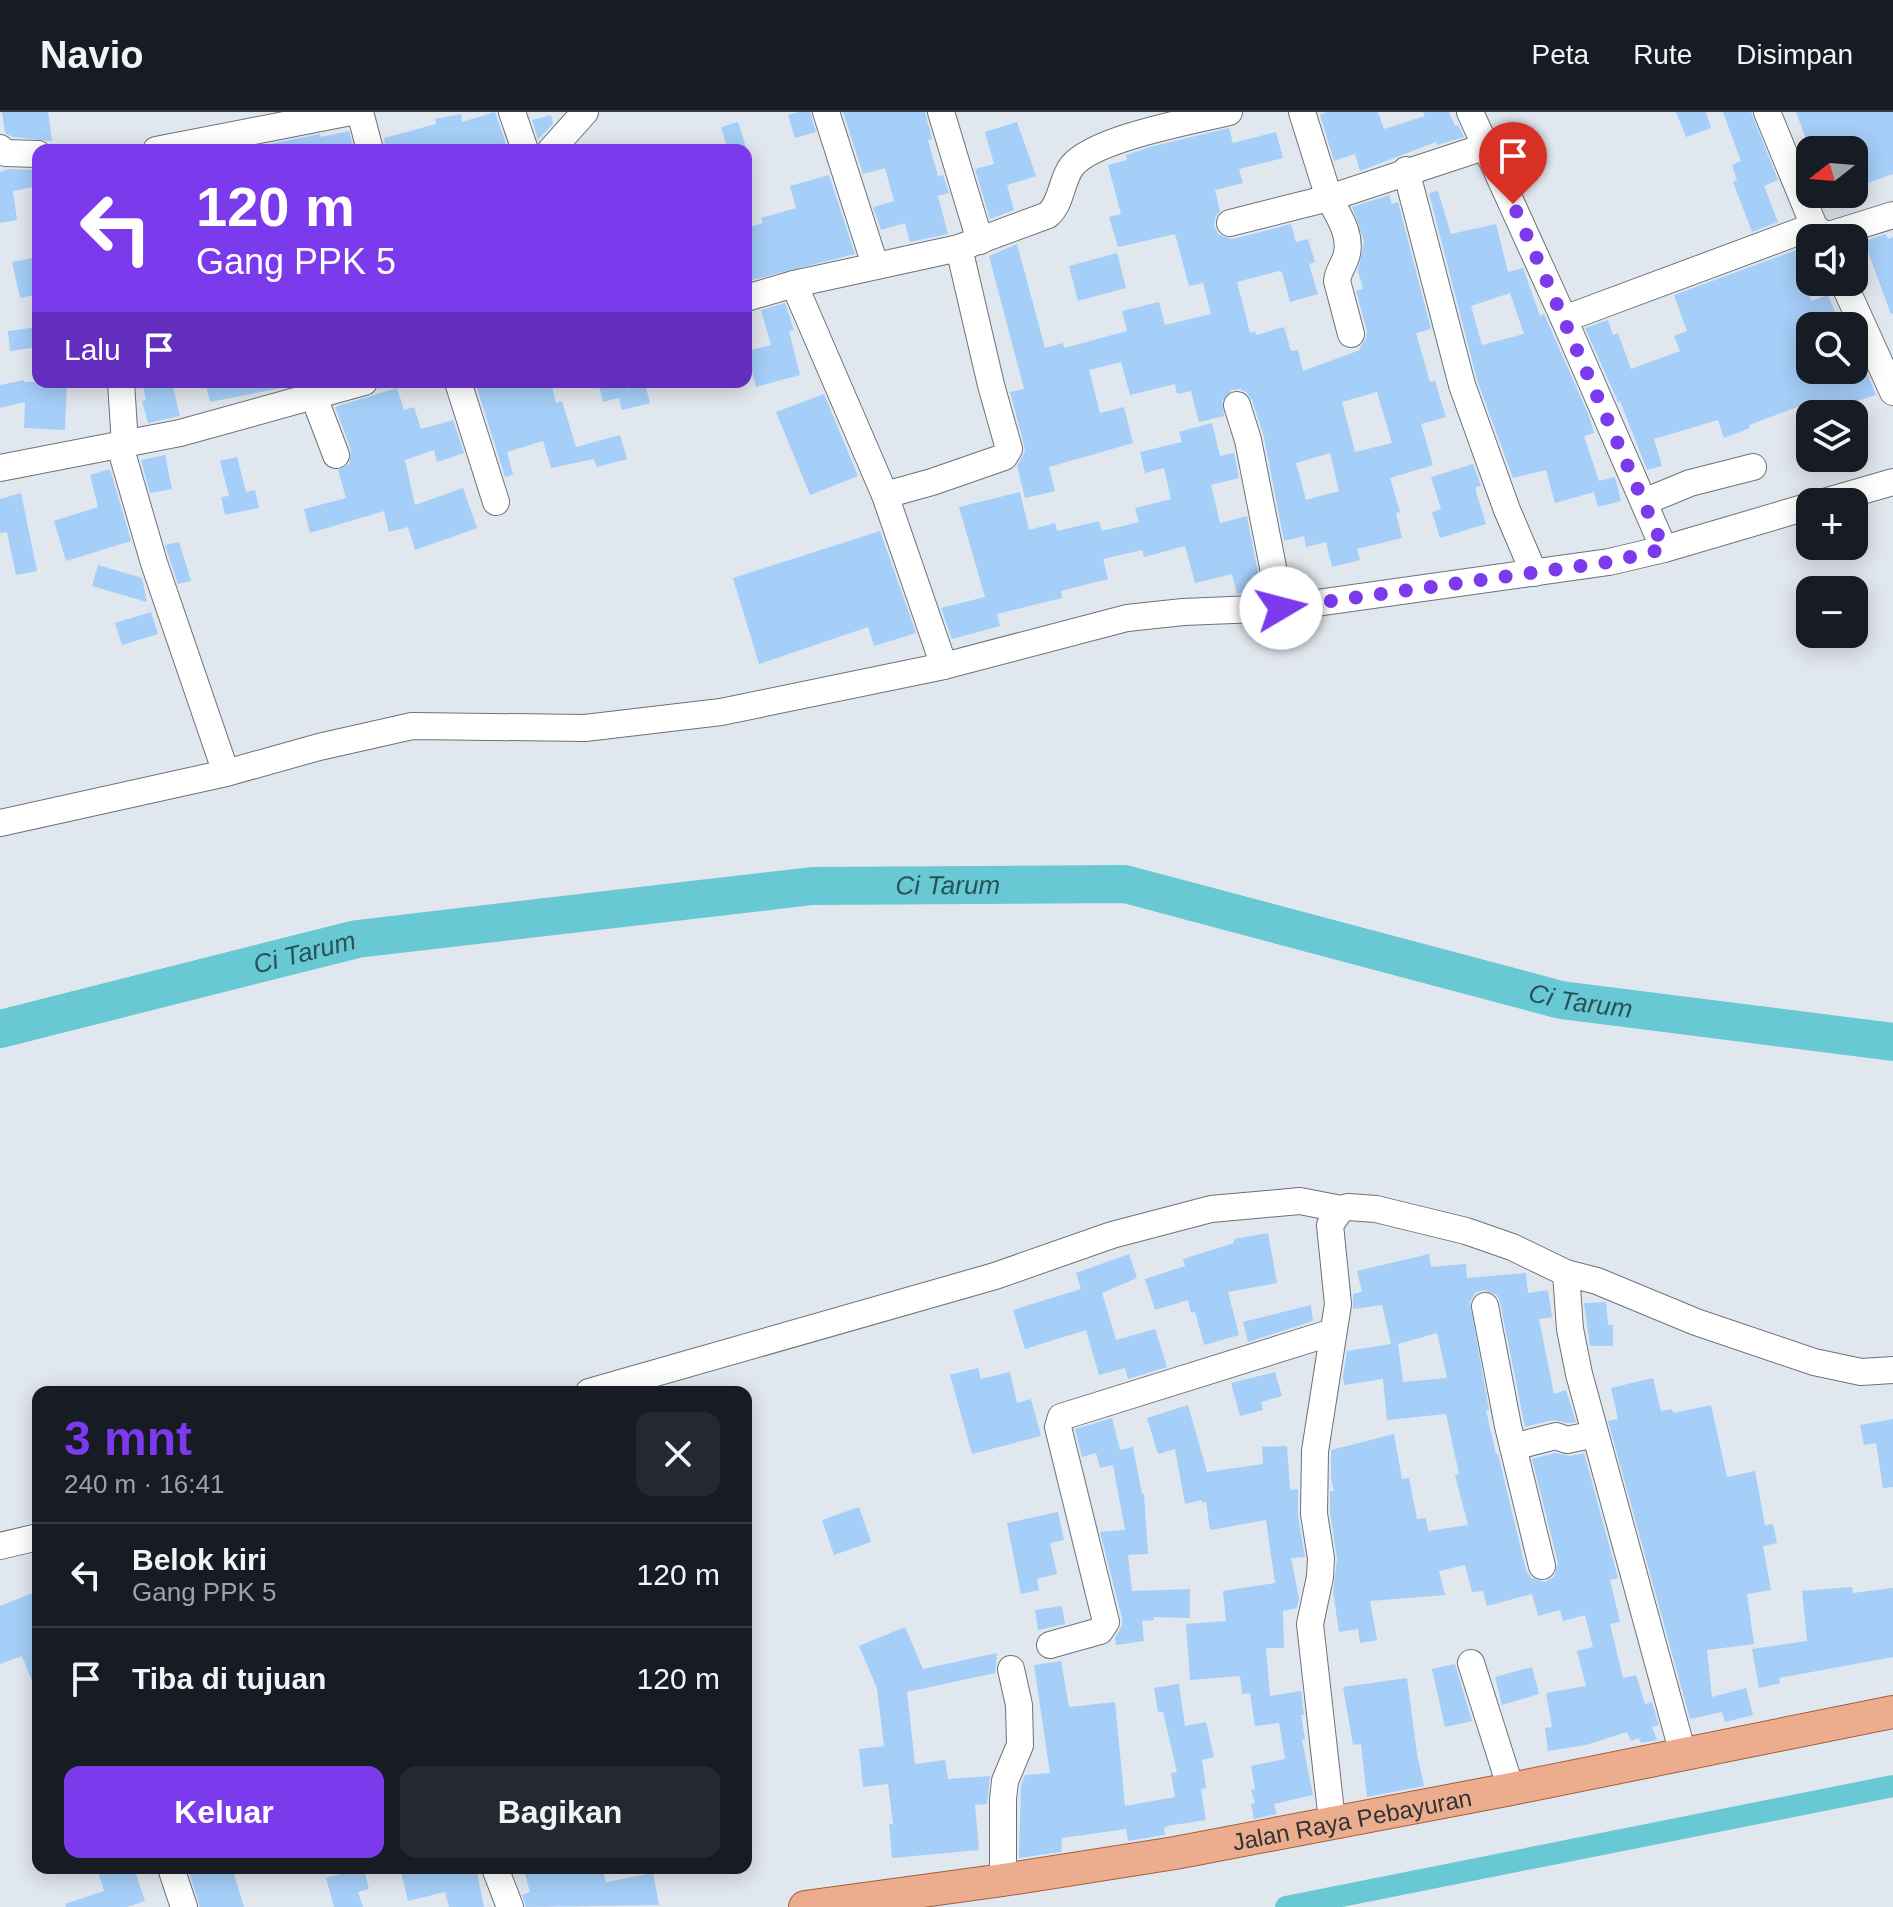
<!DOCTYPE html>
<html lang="id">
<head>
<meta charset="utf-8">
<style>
	:root { --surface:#171b24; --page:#242831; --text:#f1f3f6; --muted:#9ea1a6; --line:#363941; --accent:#7c3aed }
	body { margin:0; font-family:Helvetica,sans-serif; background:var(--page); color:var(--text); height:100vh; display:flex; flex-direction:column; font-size:30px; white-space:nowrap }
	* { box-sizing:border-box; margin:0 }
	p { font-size:26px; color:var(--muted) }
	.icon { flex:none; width:44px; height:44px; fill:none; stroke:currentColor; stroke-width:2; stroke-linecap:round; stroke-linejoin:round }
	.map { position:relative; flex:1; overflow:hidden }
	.sheet { position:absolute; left:32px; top:1274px; width:720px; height:488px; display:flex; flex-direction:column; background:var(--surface); border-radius:16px; box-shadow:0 4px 20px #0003 }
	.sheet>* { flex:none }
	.guide { position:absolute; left:32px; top:32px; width:720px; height:244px; border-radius:16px; box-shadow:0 4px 20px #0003; background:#7c3aed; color:#fff; overflow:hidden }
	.needle { width:52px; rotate:253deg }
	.tools { position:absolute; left:1796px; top:24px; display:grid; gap:16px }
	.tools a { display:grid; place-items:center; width:72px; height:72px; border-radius:16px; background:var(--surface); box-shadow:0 4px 20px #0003; font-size:40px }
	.pin { position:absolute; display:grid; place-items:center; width:68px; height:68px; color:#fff; margin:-82px -34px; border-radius:50% 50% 50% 0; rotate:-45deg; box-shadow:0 0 8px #0007 }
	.pin .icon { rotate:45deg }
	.me { position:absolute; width:88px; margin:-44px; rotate:82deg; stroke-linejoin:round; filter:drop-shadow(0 0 6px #0008) }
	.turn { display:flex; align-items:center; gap:28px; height:168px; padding:0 32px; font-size:36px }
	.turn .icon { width:104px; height:104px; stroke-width:2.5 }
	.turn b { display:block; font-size:56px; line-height:68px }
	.then { display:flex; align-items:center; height:76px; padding:0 32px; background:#0003; gap:16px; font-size:30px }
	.round { display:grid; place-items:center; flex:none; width:84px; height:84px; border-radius:16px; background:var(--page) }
	.head { display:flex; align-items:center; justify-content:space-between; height:136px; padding:0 32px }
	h1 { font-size:48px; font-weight:700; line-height:60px; color:var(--accent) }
	.cta { display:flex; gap:16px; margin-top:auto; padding:16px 32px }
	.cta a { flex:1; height:92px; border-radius:16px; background:var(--accent); color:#fff; font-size:32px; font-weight:700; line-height:92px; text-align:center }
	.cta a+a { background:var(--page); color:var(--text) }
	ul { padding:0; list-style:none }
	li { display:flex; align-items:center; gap:24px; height:104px; padding:0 32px; border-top:2px solid var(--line) }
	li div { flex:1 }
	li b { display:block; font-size:30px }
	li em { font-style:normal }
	header { display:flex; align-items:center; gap:48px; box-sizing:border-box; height:112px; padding:0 40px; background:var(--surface); border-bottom:2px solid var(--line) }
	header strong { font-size:38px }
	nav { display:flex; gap:44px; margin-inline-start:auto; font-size:28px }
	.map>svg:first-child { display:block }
</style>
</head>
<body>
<header>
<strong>Navio</strong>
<nav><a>Peta</a><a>Rute</a><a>Disimpan</a></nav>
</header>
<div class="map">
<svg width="1893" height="1795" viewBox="0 0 1893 1795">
	<rect width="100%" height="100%" fill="#e1e7ee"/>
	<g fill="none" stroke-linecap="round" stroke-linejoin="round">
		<polyline stroke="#68c8d3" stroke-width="22" points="1286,1795 1893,1674"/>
		<path stroke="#68c8d3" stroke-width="38" id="s1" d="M0,917l357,-90 455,-53 313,-2 436,116 332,42"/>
	</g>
	<g fill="#a5cef8" fill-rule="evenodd">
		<polygon points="2,0 48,0 52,29 12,25 5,21"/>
		<polygon points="495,0 508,38 386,38 384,26 436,12 435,7 461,2 462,10"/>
		<polygon points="799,0 810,0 816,20 795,26 788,3"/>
		<polygon points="843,0 925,0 932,27 928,28 938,64 943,63 949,81 938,84 948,122 910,130 905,111 881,118 873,95 894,89 885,56 863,62"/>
		<polygon points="1327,0 1378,0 1384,17 1425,4 1423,0 1449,0 1455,14 1458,13 1464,25 1437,33 1436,30 1360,59 1355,42 1334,49 1320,3"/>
		<polygon points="1676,0 1706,0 1711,16 1686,25"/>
		<polygon points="1723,0 1751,0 1778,68 1764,74 1778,110 1752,120 1733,70 1737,68 1732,53 1741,49"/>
		<polygon points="1796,0 1893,0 1893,62 1854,76 1854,38 1810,38"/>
		<polygon points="551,3 553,12 538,27 532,8"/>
		<polygon points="738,10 747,38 728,38 721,15"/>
		<polygon points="1017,10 1036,64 1007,73 1014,98 990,107 975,57 994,52 985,20"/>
		<path d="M1229,16l4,15 43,-11 7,26 -44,11 4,14 -28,7 5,21 -5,7 -1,8 5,9 14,4 58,-15 5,18 12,-3 7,23 -6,2 9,30 -28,8 -8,-30 -3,-1 -42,11 13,51 5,-2 1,4 28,-8 7,24 7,-1 5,21 57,-21v-3l6,-8 1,-8 -11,-40 7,-2 -5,-18 6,-30 -12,-34 37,-12 3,9 6,-2 33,127 -15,4 14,49 5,-1 11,36 -25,7 12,41 -43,13 10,34 -4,1 6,25 -45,11 3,11 -28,7 -6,-25 -20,5 -2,-11 -20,5 -20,-104 -12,-37 -5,-7 -7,-4 -8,1 -10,11 2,15 -25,6 -8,-31 -14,3 -2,-10 -45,11 -9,-33 -32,8 11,43 24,-6 9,36 -84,24 6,24 -30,7 -8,-32 8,-14 -1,-7 -14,-53 14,-3 -35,-133 28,-12 28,104 18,-5 1,5 63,-17 -5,-20 37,-9 6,23 46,-11 -8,-31 -14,3 -14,-52 -57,13 -9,-30 12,-3 -13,-49 19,-5 -1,-5 24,-8zM1377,280l15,51 -37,9 -13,-50zM1330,341l9,38 -33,9 -10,-37z"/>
		<polygon points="349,19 353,36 345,38 240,38 320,22 321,25"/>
		<polygon points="8,57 37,58 38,74 13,79 12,73 17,108 0,111 0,60"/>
		<polygon points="829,63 855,142 752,168 746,147 746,116 763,111 761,106 796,96 790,74"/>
		<path d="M1438,79l13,43 45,-10 12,48 15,-4 17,48 4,-2 45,102 5,17 -10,3 15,45 16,-4 6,24 -23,6 -4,-15 -39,11 -9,-33 -33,8 -36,-98 -48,-187zM1510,181l14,41 -42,11 -11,-39z"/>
		<polygon points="1886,122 1888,127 1893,125 1893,201 1891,202 1864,129"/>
		<polygon points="1810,133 1810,151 1799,155 1811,189 1828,183 1841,214 1810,214 1810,258 1858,260 1865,257 1876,283 1817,302 1813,289 1749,313 1750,316 1724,326 1718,308 1654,327 1662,354 1647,358 1620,289 1618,290 1585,216 1608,208 1613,223 1618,221 1631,257 1680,239 1674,224 1687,219 1674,183"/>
		<polygon points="1117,141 1126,176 1078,189 1069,154"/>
		<polygon points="32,146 38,182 20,186 12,150"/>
		<polygon points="785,191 794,218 789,219 800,263 756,275 747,239 771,233 761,198"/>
		<polygon points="38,215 38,235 10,239 8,219"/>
		<polygon points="24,268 24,270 67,270 65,318 24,316 25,290 0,296 0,273"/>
		<polygon points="142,270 172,270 180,304 148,311 142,289 146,288"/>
		<polygon points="205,270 280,270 281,276 210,290"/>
		<polygon points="475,270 551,270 556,291 562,289 576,335 620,323 627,347 597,355 594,347 551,356 543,329 507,340 513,363 505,365"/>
		<polygon points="598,270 625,270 627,277 645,272 650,291 622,298 619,286 603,290"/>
		<polygon points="397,276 404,298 414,295 421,317 453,308 464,341 437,350 434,338 405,348 415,393 463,376 477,416 415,438 408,415 389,420 384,399 310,421 304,397 346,386 338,358 349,352 351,338 335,295"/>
		<polygon points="824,282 858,364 810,383 776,300"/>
		<polygon points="1212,311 1220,344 1234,341 1239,366 1211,373 1220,411 1247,404 1261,477 1237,482 1232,462 1195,471 1185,434 1144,445 1142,438 1103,447 1108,467 1061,479 1062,486 997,502 1000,514 952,527 941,496 985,485 959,395 1020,380 1029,418 1055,411 1057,419 1099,409 1102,419 1139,410 1135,396 1171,387 1164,356 1145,361 1140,340 1182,330 1179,320"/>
		<polygon points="165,343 172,377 150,381 141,348"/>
		<polygon points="237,345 246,380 255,378 259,396 225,403 221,385 229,384 220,349"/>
		<polygon points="1473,352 1481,374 1476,375 1476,380 1486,412 1440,426 1432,400 1441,397 1431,365"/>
		<polygon points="110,357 131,429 66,449 54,409 98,395 90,363"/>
		<polygon points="21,381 37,459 16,463 7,420 0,421 0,387"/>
		<polygon points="880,419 916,521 874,534 868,515 759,552 733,466"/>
		<polygon points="179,430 191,469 178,472 165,433"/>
		<polygon points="98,453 142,466 147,490 92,474"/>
		<polygon points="151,500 158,522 122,533 115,511"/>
		<polygon points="1268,1121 1277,1171 1228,1180 1239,1223 1204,1233 1195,1200 1191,1201 1188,1188 1155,1198 1145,1167 1185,1154 1183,1147 1234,1131 1234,1127"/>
		<polygon points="1129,1142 1137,1166 1102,1181 1116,1228 1155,1217 1167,1255 1128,1267 1125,1256 1099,1263 1086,1218 1025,1237 1013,1198 1081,1177 1076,1161"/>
		<path d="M1429,1142l2,13 35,-3 1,14 59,-5 2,20 20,-3 4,27 -13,2 15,75 12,-4 10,32 -8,1 -15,-3 -28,7 -25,-125 -3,-7 -14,-5 -8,3 -5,9 19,108h-3l10,44h2l28,116 5,8 14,4 9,-5 4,-14 -26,-104 23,-6 15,3 14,-3 34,125 -8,2 10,42 -10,2 13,54 13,-3 9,29 7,-2 7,23 -7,2 5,13 -16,3 -2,-5 -8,3 -4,-9 -41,13 -38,6 -3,-23 7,-1 -6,-34 40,-7 -9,-35 16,-4 -8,-32 -22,6 -3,-11 -22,6 -6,-22 -45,12 -4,-15 -11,1 -7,-27 -26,6 6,24 -75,6 7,39 -17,3 -2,-14 -19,3 -6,-40 4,-33 -7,-46v-22h4l-3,-13v-28l63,-16 8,45 7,-1 8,41 9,-1 2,13 40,-6 -13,-50 4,-1 -13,-60 -59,6 -4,-41 -39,6 -1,-9 4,-25 44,-7 -9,-39 -29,4v-15l9,-2 -5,-21zM1437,1221l10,45 -44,4 -5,-38z"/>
		<polygon points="1606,1190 1608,1213 1613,1213 1613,1234 1590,1234 1584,1191"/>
		<polygon points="1311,1193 1313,1209 1248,1230 1243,1210"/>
		<polygon points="978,1256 981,1267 1010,1260 1017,1291 1031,1287 1041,1324 972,1342 950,1263"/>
		<polygon points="1275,1260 1282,1284 1261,1290 1263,1298 1240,1304 1231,1271"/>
		<polygon points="1653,1266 1661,1299 1672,1297 1673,1301 1711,1293 1727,1365 1755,1359 1765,1413 1773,1412 1777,1431 1763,1434 1771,1478 1747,1482 1754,1532 1707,1538 1712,1585 1746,1576 1753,1603 1725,1610 1722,1600 1690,1607 1608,1309 1618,1307 1611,1276"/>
		<polygon points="1188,1293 1207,1360 1263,1352 1262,1335 1287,1334 1290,1378 1298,1377 1298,1404 1305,1445 1291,1446 1299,1487 1297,1496 1283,1499 1284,1536 1266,1536 1270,1584 1301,1579 1304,1603 1301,1603 1305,1627 1302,1628 1313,1683 1274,1692 1277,1702 1254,1707 1251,1692 1255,1691 1251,1678 1255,1677 1251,1654 1285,1647 1279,1611 1255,1614 1250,1581 1242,1582 1240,1564 1190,1568 1186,1512 1226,1509 1223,1479 1275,1471 1266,1408 1210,1418 1206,1390 1202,1391 1202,1388 1185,1392 1175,1337 1158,1342 1147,1306"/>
		<polygon points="1112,1306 1120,1338 1133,1335 1142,1382 1144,1382 1148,1442 1128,1443 1132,1479 1190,1477 1190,1506 1153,1505 1154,1508 1142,1509 1144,1529 1116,1533 1115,1526 1122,1513 1122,1506 1100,1420 1125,1418 1113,1353 1100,1356 1096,1341 1082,1345 1075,1317"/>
		<polygon points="1893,1307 1893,1375 1883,1376 1876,1331 1864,1333 1860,1313"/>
		<polygon points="859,1395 871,1430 834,1443 822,1408"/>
		<polygon points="1058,1400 1064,1428 1050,1431 1057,1462 1037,1467 1039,1478 1021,1482 1007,1411"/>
		<polygon points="1852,1475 1853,1481 1893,1476 1893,1545 1779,1566 1780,1571 1759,1576 1752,1537 1807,1529 1802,1479"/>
		<polygon points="38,1479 38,1581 37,1582 22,1544 0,1552 0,1494"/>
		<polygon points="1062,1494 1065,1512 1038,1518 1035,1498"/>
		<polygon points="905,1515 923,1557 997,1541 995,1561 907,1580 915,1652 945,1648 948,1667 990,1664 987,1692 975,1693 979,1738 892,1746 889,1712 893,1712 888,1672 863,1675 859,1637 884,1634 877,1576 859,1534"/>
		<polygon points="1061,1549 1069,1595 1115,1590 1125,1694 1175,1685 1171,1661 1177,1660 1163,1600 1158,1600 1154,1576 1179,1572 1185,1614 1206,1610 1214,1645 1202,1648 1206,1676 1201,1677 1206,1708 1167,1714 1164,1716 1165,1723 1128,1729 1126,1717 1062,1726 1061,1740 1019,1746 1021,1673 1025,1663 1050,1661 1034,1553"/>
		<polygon points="1455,1552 1472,1609 1445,1615 1432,1557"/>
		<polygon points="1532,1555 1539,1582 1502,1593 1495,1565"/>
		<polygon points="1407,1566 1417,1642 1424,1674 1367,1685 1361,1632 1353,1633 1343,1575"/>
		<polygon points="97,1756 134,1756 145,1789 127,1795 66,1795 65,1792 104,1779"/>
		<polygon points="188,1756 232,1756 244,1795 200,1795"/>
		<polygon points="364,1756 369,1777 358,1780 363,1795 334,1795 326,1766"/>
		<polygon points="400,1756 476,1756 484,1795 449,1795 445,1780 408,1789"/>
		<polygon points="545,1756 602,1756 606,1770 653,1761 659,1793 526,1795 522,1783 530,1780 525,1762"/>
	</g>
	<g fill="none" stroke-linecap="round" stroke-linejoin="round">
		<defs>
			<g id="minor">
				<polyline points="360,0 370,38"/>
				<polyline points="512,0 525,38"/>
				<polyline points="826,0 875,153"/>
				<polyline points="941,0 980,129"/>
				<polyline points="1302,0 1329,86 1487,34"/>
				<polyline points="1470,0 1564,207 1664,437"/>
				<polyline points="1767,0 1814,114 1822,122 1832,122 1893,103"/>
				<polyline points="0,36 5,41 38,42"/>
				<polyline points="156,38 351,0"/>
				<polyline points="551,38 585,0"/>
				<polyline points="1406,58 1462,273 1507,398 1534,461"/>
				<path d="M1230,111l99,-25c9,17 24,38 17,59 -3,10 -8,14 -9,24l14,53"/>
				<polyline points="1843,170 1893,280"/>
				<polyline points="794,172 885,383 944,554"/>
				<path d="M746,186l48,-14 165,-36 89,-33c14,-12 13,-35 24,-49 23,-28 121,-45 157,-54"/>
				<polyline points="1564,207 1814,114"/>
				<polyline points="121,270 125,333"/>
				<polyline points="458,270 496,390"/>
				<polyline points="314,285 336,343"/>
				<polyline points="1237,293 1248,328 1281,496"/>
				<polyline points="120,334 154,451 226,661"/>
				<polyline points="0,356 180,321 364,270"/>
				<polyline points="885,383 932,370 1004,345 1009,337 991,273 959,136"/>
				<polyline points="1644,390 1690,371 1753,355"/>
				<polyline points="1824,390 1893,370"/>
				<polyline points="0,711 226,661 319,635 412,614 585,616 721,600 944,554 1127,506 1183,500 1281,496 1609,450 1664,437 1810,394"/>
				<polyline points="1566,1161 1570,1217 1579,1262 1683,1642"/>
				<polyline points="1485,1194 1508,1314 1542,1454"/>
				<polyline points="589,1280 995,1164 1112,1123 1211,1097 1300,1089 1341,1097"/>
				<polyline points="1513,1335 1556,1324 1567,1328 1595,1322"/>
				<polyline points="0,1434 38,1425"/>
				<polyline points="1050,1533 1100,1519 1106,1510 1058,1315 1061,1305 1333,1220"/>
				<polyline points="1471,1551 1511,1677"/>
				<polyline points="1332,1709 1310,1512 1320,1465 1321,1446 1314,1402 1315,1339 1338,1192 1330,1113 1341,1097 1348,1095 1376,1097 1466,1119 1512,1135 1566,1161 1597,1169 1696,1210 1814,1250 1861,1260 1893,1258"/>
				<polyline points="171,1756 184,1795"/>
				<polyline points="495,1756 510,1795"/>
				<polyline points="1003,1768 1003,1687 1005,1669 1020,1633 1019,1593 1011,1557"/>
			</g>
			<g id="major">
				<path id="s2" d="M805,1795l198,-27 172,-27 336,-64 382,-77"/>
			</g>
		</defs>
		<use href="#minor" stroke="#6c7277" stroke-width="28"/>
		<use href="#major" stroke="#a25f3e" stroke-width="34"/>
		<use href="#minor" stroke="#fff" stroke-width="26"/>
		<use href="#major" stroke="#ecad8e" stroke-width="32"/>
	</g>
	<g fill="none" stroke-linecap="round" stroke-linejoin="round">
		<polyline stroke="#7c3aed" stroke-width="14" stroke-dasharray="0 25.2" points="1281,496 1609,450 1664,437 1513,92"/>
	</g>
	<g text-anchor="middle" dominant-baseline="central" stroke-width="8" stroke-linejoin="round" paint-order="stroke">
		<g font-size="24" fill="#303335" stroke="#fff">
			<text stroke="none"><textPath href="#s2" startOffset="554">Jalan Raya Pebayuran</textPath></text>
		</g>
		<g font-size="26" font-style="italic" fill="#275358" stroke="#fff">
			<text stroke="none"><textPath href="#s1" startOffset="962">Ci Tarum</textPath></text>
			<text stroke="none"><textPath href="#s1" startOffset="314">Ci Tarum</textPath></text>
			<text stroke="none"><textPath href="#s1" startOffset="1610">Ci Tarum</textPath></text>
		</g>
	</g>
</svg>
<div class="tools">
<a><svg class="needle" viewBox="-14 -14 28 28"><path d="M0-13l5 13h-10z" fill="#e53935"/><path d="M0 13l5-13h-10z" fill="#9ea1a6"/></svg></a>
<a><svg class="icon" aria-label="sound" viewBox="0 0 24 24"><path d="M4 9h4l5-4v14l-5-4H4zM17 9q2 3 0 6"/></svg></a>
<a><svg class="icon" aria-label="search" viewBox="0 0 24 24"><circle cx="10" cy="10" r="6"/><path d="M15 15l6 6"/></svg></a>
<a><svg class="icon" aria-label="layers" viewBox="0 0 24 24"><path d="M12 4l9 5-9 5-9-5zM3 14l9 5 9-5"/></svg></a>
<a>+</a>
<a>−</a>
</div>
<div class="pin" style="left:1513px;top:92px;background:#d93025"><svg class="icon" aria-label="arrive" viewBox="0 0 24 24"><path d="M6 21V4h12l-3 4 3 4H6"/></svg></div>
<svg class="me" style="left:1281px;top:496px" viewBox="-20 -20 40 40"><circle r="19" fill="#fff"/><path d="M0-13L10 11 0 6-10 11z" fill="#7c3aed"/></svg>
<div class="guide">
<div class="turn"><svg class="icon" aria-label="left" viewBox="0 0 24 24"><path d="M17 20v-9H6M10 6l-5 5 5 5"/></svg><div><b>120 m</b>Gang PPK 5</div></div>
<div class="then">Lalu<svg class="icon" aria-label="arrive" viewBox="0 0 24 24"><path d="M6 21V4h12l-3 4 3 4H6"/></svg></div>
</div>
<section class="sheet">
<div class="head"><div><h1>3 mnt</h1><p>240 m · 16:41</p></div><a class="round"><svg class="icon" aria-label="close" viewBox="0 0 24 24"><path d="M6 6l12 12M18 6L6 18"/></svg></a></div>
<ul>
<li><svg class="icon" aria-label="left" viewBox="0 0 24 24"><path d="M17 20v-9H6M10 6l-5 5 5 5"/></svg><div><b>Belok kiri</b><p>Gang PPK 5</p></div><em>120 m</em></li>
<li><svg class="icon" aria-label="arrive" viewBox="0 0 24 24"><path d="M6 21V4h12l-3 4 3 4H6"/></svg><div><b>Tiba di tujuan</b></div><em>120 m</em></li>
</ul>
<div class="cta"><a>Keluar</a><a>Bagikan</a></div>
</section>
</div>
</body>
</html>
